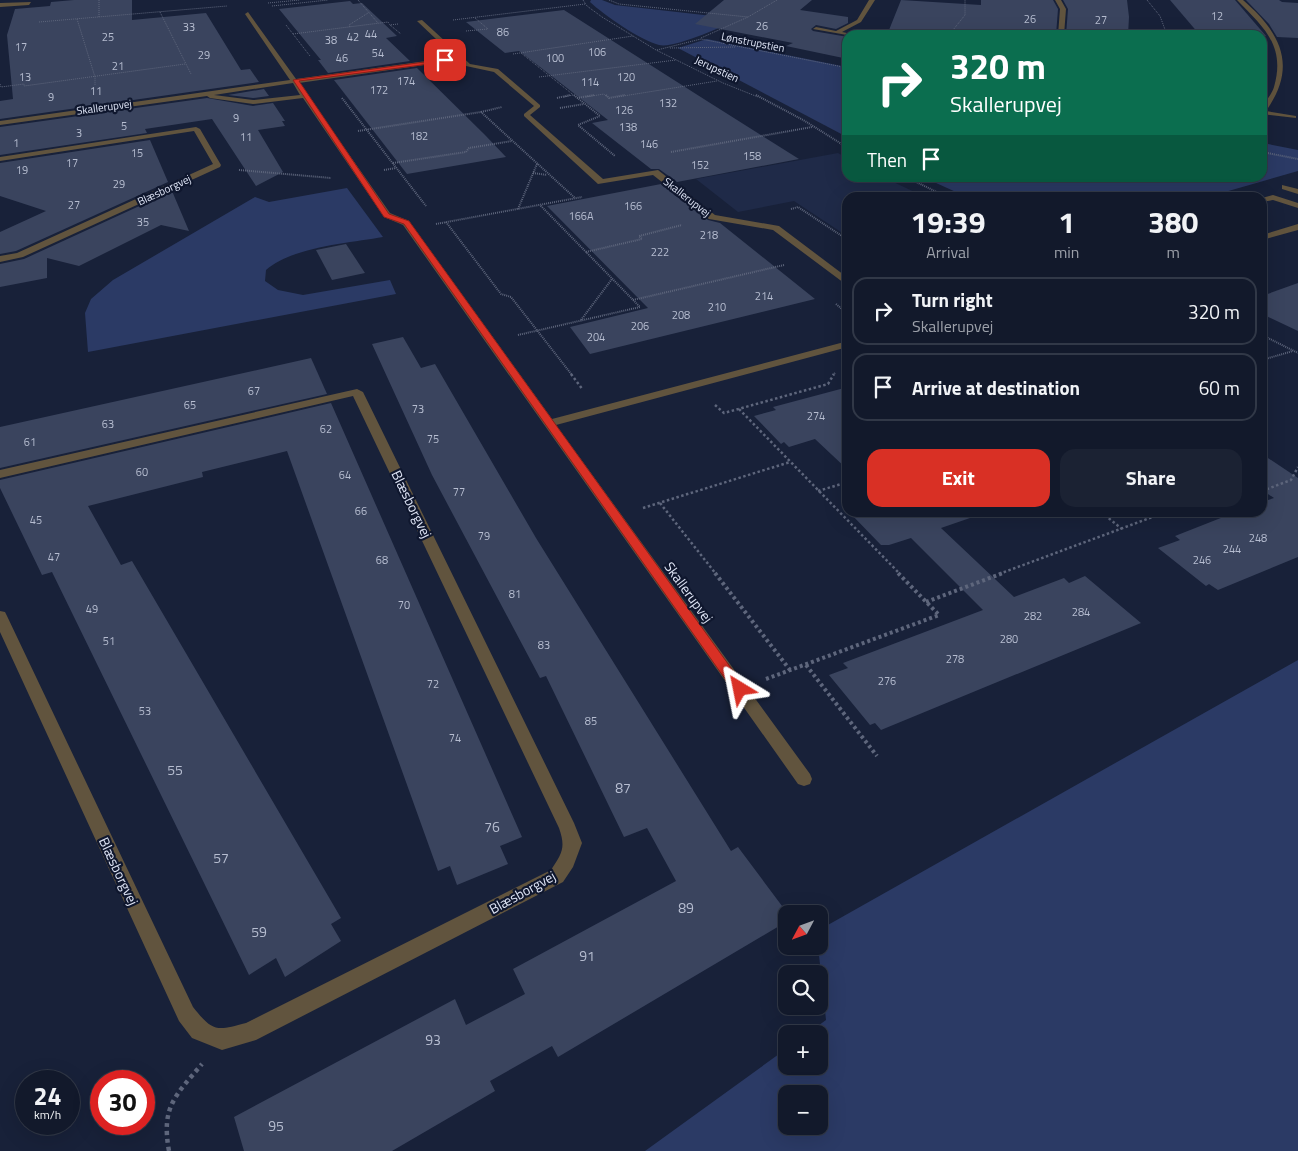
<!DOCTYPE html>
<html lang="en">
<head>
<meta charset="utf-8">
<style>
	:root { --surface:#12192b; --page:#1b2233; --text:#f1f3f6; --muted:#9ca0a9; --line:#313847; --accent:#d93025 }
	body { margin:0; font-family:"Titillium Web",sans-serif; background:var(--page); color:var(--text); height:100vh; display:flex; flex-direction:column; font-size:19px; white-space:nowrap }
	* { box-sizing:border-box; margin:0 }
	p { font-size:16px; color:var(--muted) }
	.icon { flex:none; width:28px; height:28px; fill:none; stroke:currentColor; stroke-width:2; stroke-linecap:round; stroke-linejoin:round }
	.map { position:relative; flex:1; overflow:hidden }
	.details { position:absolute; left:842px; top:192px; width:425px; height:325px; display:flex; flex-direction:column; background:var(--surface); border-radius:15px; box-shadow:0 5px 20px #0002,0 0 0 1px var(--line) }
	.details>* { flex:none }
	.guide { position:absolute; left:842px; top:30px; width:425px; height:152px; border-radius:15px; box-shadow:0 5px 20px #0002,0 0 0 1px var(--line); background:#0b6e4f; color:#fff; overflow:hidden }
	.needle { width:32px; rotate:229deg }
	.tools { position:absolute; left:778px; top:905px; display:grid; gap:10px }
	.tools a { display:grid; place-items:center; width:50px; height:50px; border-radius:10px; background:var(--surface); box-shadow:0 5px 20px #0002,0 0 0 1px var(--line); font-size:25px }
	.speed { position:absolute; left:15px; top:1070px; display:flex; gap:10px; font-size:25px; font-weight:700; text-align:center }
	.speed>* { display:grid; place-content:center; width:65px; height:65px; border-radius:50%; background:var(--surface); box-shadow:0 5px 20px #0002,0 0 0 1px var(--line); line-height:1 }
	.speed small { font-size:12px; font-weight:400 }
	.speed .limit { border:8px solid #d22; background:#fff; color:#111 }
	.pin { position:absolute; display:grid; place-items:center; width:42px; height:42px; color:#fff; margin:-21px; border-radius:10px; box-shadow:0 2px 8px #0006 }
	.me { position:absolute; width:55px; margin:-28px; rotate:325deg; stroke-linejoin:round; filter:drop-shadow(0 0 4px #0008) }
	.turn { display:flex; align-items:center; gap:18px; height:105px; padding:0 25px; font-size:22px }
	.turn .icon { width:65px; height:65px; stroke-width:2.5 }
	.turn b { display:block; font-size:35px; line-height:42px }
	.then { display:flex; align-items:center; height:48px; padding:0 25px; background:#0003; gap:10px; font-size:19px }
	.eta { display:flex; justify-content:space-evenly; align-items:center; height:85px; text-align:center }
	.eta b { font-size:30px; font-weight:700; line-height:35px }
	.primary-button { display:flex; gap:10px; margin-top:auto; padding:10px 25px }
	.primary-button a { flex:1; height:58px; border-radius:15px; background:var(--accent); color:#fff; font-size:20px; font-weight:700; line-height:58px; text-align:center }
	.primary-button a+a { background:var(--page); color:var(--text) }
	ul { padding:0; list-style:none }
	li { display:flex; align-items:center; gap:15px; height:68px; margin:0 10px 8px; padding:0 15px; border:2px solid var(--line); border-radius:15px }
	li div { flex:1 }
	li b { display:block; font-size:19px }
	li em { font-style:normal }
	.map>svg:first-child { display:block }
</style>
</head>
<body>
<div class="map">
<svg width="1298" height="1151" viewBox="0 0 1298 1151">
	<rect width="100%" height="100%" fill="#182139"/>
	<polygon fill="#1f2a48" points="838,153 847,158 848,178 885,178 925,197 848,198 847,236 794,201 738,212 696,179"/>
	<g fill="#2b3a65" fill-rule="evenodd">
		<path d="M591,0h11l13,5 124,14c-16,7 -65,30 -80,26 -19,-5 -55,-30 -69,-43z"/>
		<polygon points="707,39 847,67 847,137 678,48"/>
		<polygon points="1263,143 1298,150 1298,171 1204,198 967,197 925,178 1262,178"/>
		<path d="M347,188l36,49c-34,6 -91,10 -117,33l-1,11 13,9 25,5 87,-15 6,14 -308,58 -3,-39 6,-14 22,-19 142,-83 14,5z"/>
		<path d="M1298,660v491h-653l141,-102v17h33v-32h-12l19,-14 -8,-74 1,-16zM786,1094h33v32h-33z"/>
	</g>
	<g fill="#3a445e">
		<polygon points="74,0 132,0 132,20 206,13 241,70 250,69 259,82 0,119 0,101 13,99 7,35 15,9 50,6 51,2"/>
		<polygon points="724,0 812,0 800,10 848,17 848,23 836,29 816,25 811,29 813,31 848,37 848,59 786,46 793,43 695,24"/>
		<polygon points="901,0 981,5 981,0 1053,0 1058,9 1056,35 887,35"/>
		<polygon points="1063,0 1127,0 1129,17 1128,35 1066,35 1068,9"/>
		<polygon points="1170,0 1235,0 1266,36 1199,34"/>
		<polygon points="1246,0 1279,0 1282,2 1298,3 1298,38 1277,37 1269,24"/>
		<polygon points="350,1 353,4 362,3 397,36 386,38 410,61 328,73 318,60 321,60 279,9"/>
		<polygon points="564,10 707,101 799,159 677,182 659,169 651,169 592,123 608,120 540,67 519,51 505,53 466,22"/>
		<polygon points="417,68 485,135 506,157 407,174 334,80"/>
		<polygon points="264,89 269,96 253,98 228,95"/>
		<polygon points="207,98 253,106 273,103 285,121 282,121 285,126 258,130 283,172 256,186 212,119 145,129 147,133 0,155 0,127"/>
		<polygon points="150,140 168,182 16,251 0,254 0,232 46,211 0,196 0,163"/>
		<polygon points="661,184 708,220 720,223 815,299 590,354 570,327 648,308 547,206"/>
		<polygon points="172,191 189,231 161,225 79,266 47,258 47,278 0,287 0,264 24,259"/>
		<polygon points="346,244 365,273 332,280 316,250"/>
		<polygon points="1298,283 1298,331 1262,314 1262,296"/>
		<polygon points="403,337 421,368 435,364 536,538 731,851 738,847 788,914 786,914 786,922 558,1057 552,1046 490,1081 495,1091 392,1151 244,1151 234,1117 455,999 466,1025 525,994 513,969 676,881 647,828 624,837 546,676 540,678 432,475 372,344"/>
		<polygon points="311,358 327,394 0,468 0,427"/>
		<polygon points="848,387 848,470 815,439 789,447 784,442 781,444 754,416 776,410 773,407"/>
		<polygon points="331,403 522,837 500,846 508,864 457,885 450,866 438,871 287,451 202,472 203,477 88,506 121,565 132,561 341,918 331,924 341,941 285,977 276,958 249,975 52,572 42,575 0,488 0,480"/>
		<polygon points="1262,454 1298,478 1298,557 1218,590 1209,584 1206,586 1158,548 1180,540 1175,536 1236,512 1262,512 1262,502 1274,498 1262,490"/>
		<polygon points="849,512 969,512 970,518 941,528 1014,597 1064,578 1069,583 1085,576 1141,623 881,730 875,723 870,725 829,675 848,668 843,663 983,610 911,538 889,545 881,545"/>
	</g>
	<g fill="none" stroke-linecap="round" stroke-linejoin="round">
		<g stroke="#5e667c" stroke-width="1" stroke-dasharray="1 1" stroke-linecap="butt">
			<polyline points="99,0 99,17"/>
			<polyline points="358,0 378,23"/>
			<polyline points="583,0 587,6 602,17 656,50 723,83 758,97"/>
			<polyline points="609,0 619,4 748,17"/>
			<polyline points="1147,0 1160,16 1167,35"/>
			<polyline points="268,3 300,0"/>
			<polyline points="272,6 328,0"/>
			<polyline points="160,12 191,74"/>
			<polyline points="77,19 95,77 95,85"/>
			<polyline points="453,20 585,4"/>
			<polyline points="39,22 227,6"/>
			<polyline points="398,24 390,25 401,34"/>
			<polyline points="286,25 310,56"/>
			<polyline points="350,27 349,25 368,13"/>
			<polyline points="466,31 488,29 475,18"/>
			<polyline points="293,34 388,22 390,25"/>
			<polyline points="949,35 965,15 965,0"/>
			<polyline points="701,38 748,17 777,0"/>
			<polyline points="670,48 736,47"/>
			<polyline points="657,50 701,39 848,68"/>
			<polyline points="521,53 576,97"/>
			<polyline points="513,54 633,36"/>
			<polyline points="539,77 676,60"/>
			<polyline points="0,84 1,87 24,84 24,86 185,64"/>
			<polyline points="564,97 573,95"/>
			<polyline points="586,97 604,94 607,97"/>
			<polyline points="617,97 717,81"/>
		</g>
		<g stroke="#5e667c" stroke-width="2" stroke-dasharray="1 1" stroke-linecap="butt">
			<polyline points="574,95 600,116 578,125 615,156"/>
			<polyline points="606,95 609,98 625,95"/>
			<polyline points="756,95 805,121 848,148"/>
			<polyline points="342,98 426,206"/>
			<polyline points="557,98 570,95"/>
			<polyline points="577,98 594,95"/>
			<polyline points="560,108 584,104"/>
			<polyline points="481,112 502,107"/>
			<polyline points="358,131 481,112 575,198"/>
			<polyline points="671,152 812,127"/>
			<polyline points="1262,152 1298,159"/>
			<polyline points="393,163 466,152 469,148 512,141"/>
			<polyline points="239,170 331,178"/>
			<polyline points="384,170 396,168"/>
			<polyline points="533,173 547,175"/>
			<polyline points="908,178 949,198"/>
			<polyline points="518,209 537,164"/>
			<polyline points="791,209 798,207 848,240"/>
			<polyline points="446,222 501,294 511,297 572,375"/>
			<polyline points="436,224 582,197"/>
			<polyline points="586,252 642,239 639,236 682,225"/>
			<polyline points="633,300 784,265"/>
			<polyline points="836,304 848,314"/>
			<polyline points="581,320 612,279"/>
			<polyline points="518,335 640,307 540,205"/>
			<polyline points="1262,335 1298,353"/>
			<polyline points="1262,360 1293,351"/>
			<polyline points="833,375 835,373"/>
		</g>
		<g stroke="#5e667c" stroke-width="2.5" stroke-dasharray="2.5 2.5" stroke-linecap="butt">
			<polyline points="571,374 583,390"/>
			<polyline points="715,405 724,413 828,384 834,374"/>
			<polyline points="739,409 900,574"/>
			<polyline points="818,491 848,482"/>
			<polyline points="1262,491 1291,480 1298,467"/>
			<polyline points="660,503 716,574"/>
			<polyline points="643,508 790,462"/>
			<polyline points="1101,512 1122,529"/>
			<polyline points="999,574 1166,512"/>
		</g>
		<g stroke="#5e667c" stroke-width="4" stroke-dasharray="3 3" stroke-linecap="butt">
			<polyline points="715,573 790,670"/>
			<polyline points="926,602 1003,573"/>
			<polyline points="806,665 877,756"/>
			<polyline points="766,679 939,615 898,573"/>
		</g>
		<path stroke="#5e667c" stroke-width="4.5" stroke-dasharray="4 4" stroke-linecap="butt" d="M169,1151c-8,-44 6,-55 33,-87"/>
		<polygon fill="#61543e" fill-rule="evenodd" points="1273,195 1298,203 1298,208 1273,200 1262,202 1262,198"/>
		<g fill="#61543e" fill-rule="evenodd">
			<polygon points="869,0 875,0 861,22 842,32 847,33 847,35 813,29 816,27 836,31 857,20"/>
			<polygon points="1055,0 1061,0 1066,9 1064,35 1058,35 1060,9"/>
			<path d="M1237,0h6c38,33 55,66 23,111l30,5v2l-34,-4c0,-11 9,-17 12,-27 12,-42 -11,-60 -37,-87z"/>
			<polygon points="31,2 29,5 0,7 0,3"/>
			<path d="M248,12l48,67 159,-22 -38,-36 5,-1 48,44 28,5 42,36v2l-10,8 73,64 55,-9 57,45 64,11 69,52v8l-75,-56 -64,-11 -56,-44 -55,9 -74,-68v-2l10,-8 -40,-34 -28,-6 -7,-6 -160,23 91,130 19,8 143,198 296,-78v6l-292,78 254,349 2,5 -2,5 -6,2 -6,-2 -395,-559 -19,-8 -81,-119 -50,6 -43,-6 -3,-2 -207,29v-4l290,-41 -45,-66zM293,83l7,12 -47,5 -39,-5z"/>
			<polygon points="196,127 200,129 221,165 220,167 23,257 0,262 0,256 17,253 213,164 194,131 0,161 0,157"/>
			<polygon points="1282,185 1298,189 1298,194 1282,189"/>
			<polygon points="1298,224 1298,230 1262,240 1262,235"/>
			<path d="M357,389l6,3 211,431 8,20 -9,24 -10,15 -307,158 -34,10 -30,-12 -13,-17 -179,-389v-21l5,1 2,4 186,391c20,25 23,24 53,16l305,-153c11,-17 15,-22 8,-42l-206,-432 -353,82v-8z"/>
		</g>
	</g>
	<polygon fill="#d93025" stroke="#8d1f18" points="446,59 445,62 299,81 389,214 409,221 744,686 746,689 744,693 735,693 404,224 384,217 293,80"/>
	<g text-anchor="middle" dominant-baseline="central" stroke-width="4.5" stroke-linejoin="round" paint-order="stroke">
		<g font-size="11" fill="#b6bdd0">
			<text x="1217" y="16">12</text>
			<text x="1030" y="19">26</text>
			<text x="1101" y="20">27</text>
			<text x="762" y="26">26</text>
			<text x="189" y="27">33</text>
			<text x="503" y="32">86</text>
			<text x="371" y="34">44</text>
			<text x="108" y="37">25</text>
			<text x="353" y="37">42</text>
			<text x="331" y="40">38</text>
			<text x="21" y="47">17</text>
			<text x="597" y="52">106</text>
			<text x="378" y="53">54</text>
			<text x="204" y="55">29</text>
			<text x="342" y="58">46</text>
			<text x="555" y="58">100</text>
			<text x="118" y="66">21</text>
			<text x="25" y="77">13</text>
			<text x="626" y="77">120</text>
			<text x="406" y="81">174</text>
			<text x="590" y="82">114</text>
			<text x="379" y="90">172</text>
			<text x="96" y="91">11</text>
			<text x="51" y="97">9</text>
			<text x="668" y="103">132</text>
			<text x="624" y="110">126</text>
			<text x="236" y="118">9</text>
			<text x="124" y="126">5</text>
			<text x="628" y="127">138</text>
			<text x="79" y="133">3</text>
			<text x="419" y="136">182</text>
			<text x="246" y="137">11</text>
			<text x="16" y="143">1</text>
			<text x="649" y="144">146</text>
			<text x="137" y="153">15</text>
			<text x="752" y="156">158</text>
			<text x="72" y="163">17</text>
			<text x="700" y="165">152</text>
			<text x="22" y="170">19</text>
			<text x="119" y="184">29</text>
			<text x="74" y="205">27</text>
			<text x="633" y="206">166</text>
			<text x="581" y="216">166A</text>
			<text x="143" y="222">35</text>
			<text x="709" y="235">218</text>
			<text x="660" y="252">222</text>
			<text x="764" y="296">214</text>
			<text x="717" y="307">210</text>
			<text x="681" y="315">208</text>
			<text x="640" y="326">206</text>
			<text x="596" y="337">204</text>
			<text x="254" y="391">67</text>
			<text x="190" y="405">65</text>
			<text x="418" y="409">73</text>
			<text x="816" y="416">274</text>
			<text x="108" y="424">63</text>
			<text x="326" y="429">62</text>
			<text x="433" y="439">75</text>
			<text x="30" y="442">61</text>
			<text x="142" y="472">60</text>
			<text x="345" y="475">64</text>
			<text x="459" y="492">77</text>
			<text x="361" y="511">66</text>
			<text x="36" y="520">45</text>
			<text x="484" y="536">79</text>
			<text x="1258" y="538">248</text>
			<text x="1232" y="549">244</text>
			<text x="54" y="557">47</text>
			<text x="382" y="560">68</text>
			<text x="1202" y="560">246</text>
			<text x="515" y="594">81</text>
			<text x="404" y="605">70</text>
			<text x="92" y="609">49</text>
			<text x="1081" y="612">284</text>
			<text x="1033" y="616">282</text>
			<text x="1009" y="639">280</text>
			<text x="109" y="641">51</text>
			<text x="544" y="645">83</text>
			<text x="955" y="659">278</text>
			<text x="887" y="681">276</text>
			<text x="433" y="684">72</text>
			<text x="145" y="711">53</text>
			<text x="591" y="721">85</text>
			<text x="455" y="738">74</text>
		</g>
		<g font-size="11" fill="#dfe5f6" stroke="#0f172e">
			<text transform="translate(753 42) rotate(11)">Lønstrupstien</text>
			<text transform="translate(717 69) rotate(25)">Jerupstien</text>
			<text transform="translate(104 107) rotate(-8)">Skallerupvej</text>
			<text transform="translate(164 190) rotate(-25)">Blæsborgvej</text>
			<text transform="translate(687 197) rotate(38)">Skallerupvej</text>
		</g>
		<g font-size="14" fill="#dfe5f6" stroke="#0f172e">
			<text transform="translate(412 504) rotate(64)">Blæsborgvej</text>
			<text transform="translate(689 592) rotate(54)">Skallerupvej</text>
			<text transform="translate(119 871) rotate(65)">Blæsborgvej</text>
			<text transform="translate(522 892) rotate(-29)">Blæsborgvej</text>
		</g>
		<g font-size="14" fill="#b6bdd0">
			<text x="175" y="769">55</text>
			<text x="623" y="787">87</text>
			<text x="492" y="826">76</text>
			<text x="221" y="857">57</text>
			<text x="686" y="907">89</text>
			<text x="259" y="931">59</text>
			<text x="587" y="955">91</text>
			<text x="433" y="1039">93</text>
			<text x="276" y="1125">95</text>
		</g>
	</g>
</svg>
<div class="tools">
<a><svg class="needle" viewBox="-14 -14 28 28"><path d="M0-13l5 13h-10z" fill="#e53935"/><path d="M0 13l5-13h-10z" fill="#9ca0a9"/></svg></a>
<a><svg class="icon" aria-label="search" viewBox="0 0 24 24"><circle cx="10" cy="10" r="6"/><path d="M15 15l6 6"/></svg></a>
<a>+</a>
<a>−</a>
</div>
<div class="speed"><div>24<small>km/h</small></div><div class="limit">30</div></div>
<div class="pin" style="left:445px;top:60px;background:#d93025"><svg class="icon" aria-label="arrive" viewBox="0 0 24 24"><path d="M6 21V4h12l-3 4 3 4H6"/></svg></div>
<svg class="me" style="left:740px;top:689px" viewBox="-20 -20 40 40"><path d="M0-17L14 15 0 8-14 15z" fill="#d93025" stroke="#fff" stroke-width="4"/></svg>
<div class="guide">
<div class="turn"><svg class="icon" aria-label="right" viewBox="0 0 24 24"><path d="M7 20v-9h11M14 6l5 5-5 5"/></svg><div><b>320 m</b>Skallerupvej</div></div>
<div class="then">Then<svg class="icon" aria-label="arrive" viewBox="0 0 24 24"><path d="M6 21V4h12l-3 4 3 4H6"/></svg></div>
</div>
<section class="details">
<div class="eta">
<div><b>19:39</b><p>Arrival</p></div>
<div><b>1</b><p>min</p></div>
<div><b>380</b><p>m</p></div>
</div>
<ul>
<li><svg class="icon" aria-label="right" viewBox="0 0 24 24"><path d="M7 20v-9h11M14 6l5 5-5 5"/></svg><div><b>Turn right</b><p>Skallerupvej</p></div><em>320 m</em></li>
<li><svg class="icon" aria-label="arrive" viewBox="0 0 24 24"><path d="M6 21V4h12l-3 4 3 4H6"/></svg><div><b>Arrive at destination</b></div><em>60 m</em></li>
</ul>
<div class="primary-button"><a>Exit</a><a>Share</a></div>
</section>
</div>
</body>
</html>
